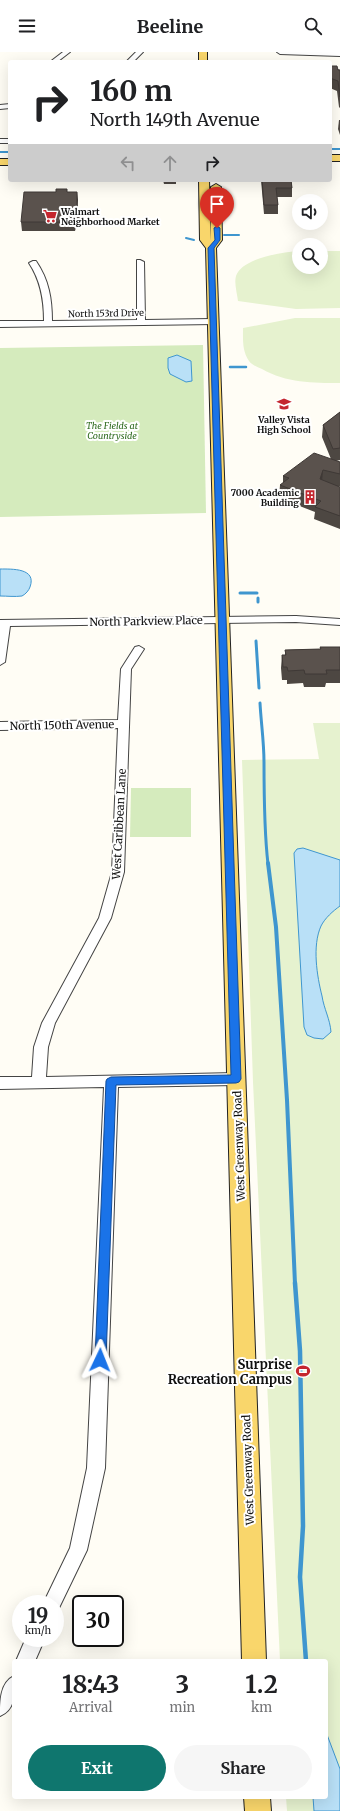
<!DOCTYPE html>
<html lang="en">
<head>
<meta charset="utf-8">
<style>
	:root { --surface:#fff; --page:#f6f6f6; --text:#202124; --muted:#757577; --accent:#0f766e }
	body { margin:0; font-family:Merriweather,serif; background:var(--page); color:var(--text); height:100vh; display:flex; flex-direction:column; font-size:15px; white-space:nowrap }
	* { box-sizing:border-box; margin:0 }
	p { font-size:13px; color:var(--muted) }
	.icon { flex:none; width:22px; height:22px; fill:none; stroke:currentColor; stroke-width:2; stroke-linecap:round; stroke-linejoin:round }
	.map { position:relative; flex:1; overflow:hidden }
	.details { position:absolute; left:12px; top:1607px; width:316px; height:140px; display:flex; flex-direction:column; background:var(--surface); border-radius:4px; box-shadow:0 4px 16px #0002 }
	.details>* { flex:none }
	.hud { position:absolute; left:8px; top:8px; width:324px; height:122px; border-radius:4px; box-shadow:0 4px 16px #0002; background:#fff; color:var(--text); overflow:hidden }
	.buttons { position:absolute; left:292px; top:142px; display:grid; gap:8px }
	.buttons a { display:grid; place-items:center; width:36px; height:36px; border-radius:50%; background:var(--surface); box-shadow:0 4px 16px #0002; font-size:20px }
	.speed { position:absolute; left:12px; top:1543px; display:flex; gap:8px; font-size:20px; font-weight:700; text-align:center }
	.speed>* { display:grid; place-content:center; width:52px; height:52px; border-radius:50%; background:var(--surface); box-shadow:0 4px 16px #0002; line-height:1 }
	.speed small { font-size:10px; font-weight:400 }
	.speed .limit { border:2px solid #111; border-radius:6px; background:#fff; color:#111 }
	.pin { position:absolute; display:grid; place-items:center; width:34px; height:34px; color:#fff; margin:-41px -17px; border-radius:50% 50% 50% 0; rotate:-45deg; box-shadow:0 0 4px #0007 }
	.pin .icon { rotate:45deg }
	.me { position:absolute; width:44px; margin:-22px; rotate:2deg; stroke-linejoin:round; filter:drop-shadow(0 0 3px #0008) }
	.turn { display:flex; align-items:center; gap:14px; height:84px; padding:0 16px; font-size:18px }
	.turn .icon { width:52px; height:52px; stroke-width:2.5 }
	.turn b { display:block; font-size:28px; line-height:34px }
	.lanes { display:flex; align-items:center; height:38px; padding:0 16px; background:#0003; justify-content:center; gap:20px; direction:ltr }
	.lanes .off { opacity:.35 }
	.eta { display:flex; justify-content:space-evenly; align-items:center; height:68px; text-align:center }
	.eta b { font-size:24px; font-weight:700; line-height:28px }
	.cta { display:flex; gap:8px; margin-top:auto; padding:8px 16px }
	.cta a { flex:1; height:46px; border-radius:24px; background:var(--accent); color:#fff; font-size:16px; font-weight:700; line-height:46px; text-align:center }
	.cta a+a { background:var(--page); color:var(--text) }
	header { display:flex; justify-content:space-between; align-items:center; height:52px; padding:0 16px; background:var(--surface); font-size:18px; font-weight:700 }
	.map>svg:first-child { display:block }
</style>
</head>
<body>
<header><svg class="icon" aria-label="menu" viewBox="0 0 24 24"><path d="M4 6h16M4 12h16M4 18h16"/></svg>Beeline<svg class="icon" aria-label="search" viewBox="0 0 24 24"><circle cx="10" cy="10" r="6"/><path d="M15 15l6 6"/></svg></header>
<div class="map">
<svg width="340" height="1759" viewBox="0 0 340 1759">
	<rect width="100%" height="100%" fill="#fffdf5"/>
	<g fill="#d5ebbd">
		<polygon points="203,293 206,461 0,465 0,296"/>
		<polygon points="131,736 191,736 191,785 130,785"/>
	</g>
	<g fill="#e6f2cf">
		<path d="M299,199v16h22v-16h19v57l-44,1 -58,-8c-1,-8 -4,-18 -2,-25 6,-18 47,-24 63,-25z"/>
		<path d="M295,266h45v65c-27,0 -54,0 -78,-14 -5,-2 -10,-4 -13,-8 -7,-10 -6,-22 -6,-33z"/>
		<polygon points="313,671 340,671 340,1759 287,1759 286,1745 326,1745 326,1609 280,1609 253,1030 242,708 319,707"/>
	</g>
	<g fill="#b9e0f7" stroke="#3f96cf">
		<polygon points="177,303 191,309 192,329 186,330 170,322 168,316 168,306"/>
		<path d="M0,517c12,0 37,-1 30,18 -1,3 -4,7 -8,9 -7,1 -15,0 -22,0z"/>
		<path d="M303,796l37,12v46c-7,5 -15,12 -19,20 -9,20 -4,50 1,70 2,13 8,23 9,36l-8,7 -9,-1 -7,-3 -3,-8 -10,-174 3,-4z"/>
		<polygon points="326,1680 340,1717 340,1759 314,1759 313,1745 326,1745"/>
	</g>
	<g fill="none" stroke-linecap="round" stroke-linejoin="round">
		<g stroke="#3f96cf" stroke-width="2">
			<polyline points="330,97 340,97"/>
			<polyline points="0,100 10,100"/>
			<polyline points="224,183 239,183"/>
			<polyline points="186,186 194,188"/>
		</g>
		<polyline stroke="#3f96cf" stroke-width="2.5" points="230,315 246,315"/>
		<g stroke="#3f96cf" stroke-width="3">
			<polyline points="240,541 257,541"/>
			<polyline points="258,546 258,550"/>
			<polyline points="256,589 259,636"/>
			<path d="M260,651c1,19 4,39 4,59 0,34 0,68 4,102"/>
		</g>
		<polyline stroke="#3f96cf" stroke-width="4" points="268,811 276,875 287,1048 295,1232"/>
		<polyline stroke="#3f96cf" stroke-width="4.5" points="295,1231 300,1299 303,1474 300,1525 306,1609"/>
		<defs>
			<g id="minor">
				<polygon points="63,0 70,0 57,10 50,10"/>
				<polygon points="136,0 143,0 133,10 126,10"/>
				<polygon points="277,0 340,0 340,4 280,2"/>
				<polygon points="10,52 10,56 0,57 0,53"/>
				<rect x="0" y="87" width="10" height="4"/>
				<path d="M137,208h3l4,2 1,58 67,-1 3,1v4l-215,3v-6h44c0,-21 -3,-40 -15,-58l4,-2h3c13,19 16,38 16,60l85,-1z"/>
				<polygon points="296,564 340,567 340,573 296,570 10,574 5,610 0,613 0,568"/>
				<polygon points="139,594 144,597 131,617 124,820 111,866 55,971 48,995 46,1025 236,1021 241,1023 243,1027 241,1031 236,1033 118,1035 105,1416 87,1498 58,1558 55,1560 55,1552 43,1552 70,1496 87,1416 104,1035 0,1037 0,1025 32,1025 34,995 42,971 99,866 112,820 118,676 0,678 0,670 118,668 121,617 135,595"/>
				<polygon points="26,1586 45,1586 35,1609 16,1609"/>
				<path d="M14,1624c0,15 3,33 -14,40 0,-15 0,-33 14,-40z"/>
			</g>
			<g id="major">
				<rect x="199" y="0" width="8" height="10"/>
				<rect x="330" y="103" width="10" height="6"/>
				<rect x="0" y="107" width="10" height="6"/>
				<polygon points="199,128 209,128 211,189 211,135 216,132 221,135 222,188 216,196 266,1609 242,1609 206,196 200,188"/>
				<polygon points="244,1745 270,1745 271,1759 245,1759"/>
			</g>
		</defs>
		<use href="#minor" stroke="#444" stroke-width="2"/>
		<use href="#major" stroke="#222" stroke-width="2"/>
		<use href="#minor" fill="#fff" fill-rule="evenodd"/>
		<use href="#major" fill="#f9d66b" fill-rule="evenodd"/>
	</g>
	<g fill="#4d4742">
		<polygon points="330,14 340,18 340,56 339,55 337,39 330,36"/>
		<polygon points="339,68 340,68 340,83 338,77"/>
		<polygon points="163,128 176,128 176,132 164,132"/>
		<polygon points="261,128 291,128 292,136 292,145 277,145 278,153 278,162 264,162"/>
		<polygon points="67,140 77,140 77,157 80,166 80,175 76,175 75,179 22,179 21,170"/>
		<polygon points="340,360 340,408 336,409 340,410 340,434 338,434 340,435 340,477 314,467 315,460 279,446 280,433 283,431 283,424 331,407 322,385 323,373"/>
		<polygon points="320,595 340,595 340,631 326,631 325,635 304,635 303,631 287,632 287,628 282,628 281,616 282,603 285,603 285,598 320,597"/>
	</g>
	<g fill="#3f3936">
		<polygon points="77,140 78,148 77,166"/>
		<polygon points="323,418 322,430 320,427"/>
	</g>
	<g fill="#5a524d" stroke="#3f3936">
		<polygon points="330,14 337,14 338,18 340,18 340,45 338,29 330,26"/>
		<polygon points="262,128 291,128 292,136 276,136 278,153 264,153"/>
		<polygon points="56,137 67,137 67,140 77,140 77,157 80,157 80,167 75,167 75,170 21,170 24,140 56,140"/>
		<polygon points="340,360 340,396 333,397 323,373"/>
		<polygon points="314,401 340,410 340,422 323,418 320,427 340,435 340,464 315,455 321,449 280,433 289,426 283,424"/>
		<polygon points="320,595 340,595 340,618 326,618 327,622 305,622 304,618 288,619 287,615 283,615 282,603 286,603 285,598 321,597"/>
	</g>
	<polygon fill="#1a73e8" stroke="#114b97" points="217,174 220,176 220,188 214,196 241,1027 239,1030 236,1031 116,1033 106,1308 105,1312 100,1313 96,1312 95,1308 106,1029 107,1027 111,1025 231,1023 208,196 215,188 214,176"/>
	<defs>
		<symbol id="supermarket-bare" viewBox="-9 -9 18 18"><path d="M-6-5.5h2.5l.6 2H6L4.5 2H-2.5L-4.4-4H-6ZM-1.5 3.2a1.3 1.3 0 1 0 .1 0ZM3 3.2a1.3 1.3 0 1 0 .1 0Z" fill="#c4262e" stroke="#fff" stroke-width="2.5" paint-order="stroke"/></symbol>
		<symbol id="school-bare" viewBox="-9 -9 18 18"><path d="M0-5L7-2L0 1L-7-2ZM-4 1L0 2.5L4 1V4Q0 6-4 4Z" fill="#c4262e" stroke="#fff" stroke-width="2.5" paint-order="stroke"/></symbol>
		<symbol id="building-bare" viewBox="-9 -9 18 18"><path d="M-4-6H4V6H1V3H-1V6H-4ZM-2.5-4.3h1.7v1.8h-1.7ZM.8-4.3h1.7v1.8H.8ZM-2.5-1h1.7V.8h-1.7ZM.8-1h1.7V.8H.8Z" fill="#c4262e" stroke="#fff" stroke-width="2.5" paint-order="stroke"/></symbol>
		<symbol id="stadium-bare" viewBox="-9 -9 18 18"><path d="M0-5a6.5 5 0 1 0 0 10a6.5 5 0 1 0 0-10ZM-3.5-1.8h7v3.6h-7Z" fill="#c4262e" stroke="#fff" stroke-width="2.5" paint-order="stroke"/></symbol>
	</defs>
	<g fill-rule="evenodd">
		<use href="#supermarket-bare" x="40" y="154" width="20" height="20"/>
		<use href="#school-bare" x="274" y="342" width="20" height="20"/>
		<use href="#building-bare" x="300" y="435" width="20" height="20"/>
		<use href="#stadium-bare" x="293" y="1309" width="20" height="20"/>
	</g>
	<g text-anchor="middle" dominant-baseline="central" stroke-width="4" stroke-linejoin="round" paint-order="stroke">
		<g font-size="9" font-weight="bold" fill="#111" stroke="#fff" text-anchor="start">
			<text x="61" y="159">Walmart<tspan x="61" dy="10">Neighborhood Market</tspan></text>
			<text x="284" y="367" text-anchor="middle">Valley Vista<tspan x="284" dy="10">High School</tspan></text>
			<text x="299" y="440" text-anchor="end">7000 Academic<tspan x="299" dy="10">Building</tspan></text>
		</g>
		<g font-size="9" fill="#111" stroke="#fff">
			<text transform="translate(106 261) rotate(-1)">North 153rd Drive</text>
		</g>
		<g font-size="9" font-style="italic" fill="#2f6b1f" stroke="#fff">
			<text x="112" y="373">The Fields at<tspan x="112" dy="10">Countryside</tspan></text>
		</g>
		<g font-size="11" fill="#111" stroke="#fff">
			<text transform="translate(146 569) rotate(-1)">North Parkview Place</text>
			<text transform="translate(62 673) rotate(-1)">North 150th Avenue</text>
			<text transform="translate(119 772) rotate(-87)">West Caribbean Lane</text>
			<text transform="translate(239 1094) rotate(-92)">West Greenway Road</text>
			<text transform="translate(248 1418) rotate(-92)">West Greenway Road</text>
		</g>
		<g font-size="13" font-weight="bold" fill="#111" stroke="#fff" text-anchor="end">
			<text x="292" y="1312">Surprise<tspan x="292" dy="15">Recreation Campus</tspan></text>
		</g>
	</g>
</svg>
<div class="buttons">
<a><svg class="icon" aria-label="sound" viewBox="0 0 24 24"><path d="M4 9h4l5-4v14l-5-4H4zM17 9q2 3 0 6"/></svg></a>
<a><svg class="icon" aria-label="search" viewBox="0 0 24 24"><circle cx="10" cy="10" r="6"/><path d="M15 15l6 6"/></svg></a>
</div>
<div class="speed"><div>19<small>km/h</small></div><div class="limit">30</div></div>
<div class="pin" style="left:217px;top:176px;background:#d93025"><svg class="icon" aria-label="arrive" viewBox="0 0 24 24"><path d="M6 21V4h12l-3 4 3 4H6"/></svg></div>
<svg class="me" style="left:100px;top:1308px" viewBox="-20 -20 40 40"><path d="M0-17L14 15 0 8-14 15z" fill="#1a73e8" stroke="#fff" stroke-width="4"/></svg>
<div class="hud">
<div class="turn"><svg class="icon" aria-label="right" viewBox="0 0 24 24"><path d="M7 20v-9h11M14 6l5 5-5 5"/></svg><div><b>160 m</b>North 149th Avenue</div></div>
<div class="lanes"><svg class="icon off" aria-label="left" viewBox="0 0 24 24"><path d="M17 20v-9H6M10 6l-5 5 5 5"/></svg><svg class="icon off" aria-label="ahead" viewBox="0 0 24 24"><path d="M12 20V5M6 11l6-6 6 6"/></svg><svg class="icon" aria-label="right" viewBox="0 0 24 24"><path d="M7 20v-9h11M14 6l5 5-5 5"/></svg></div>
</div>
<section class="details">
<div class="eta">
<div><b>18:43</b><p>Arrival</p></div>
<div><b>3</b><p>min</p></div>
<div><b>1.2</b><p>km</p></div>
</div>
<div class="cta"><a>Exit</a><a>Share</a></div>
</section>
</div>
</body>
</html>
